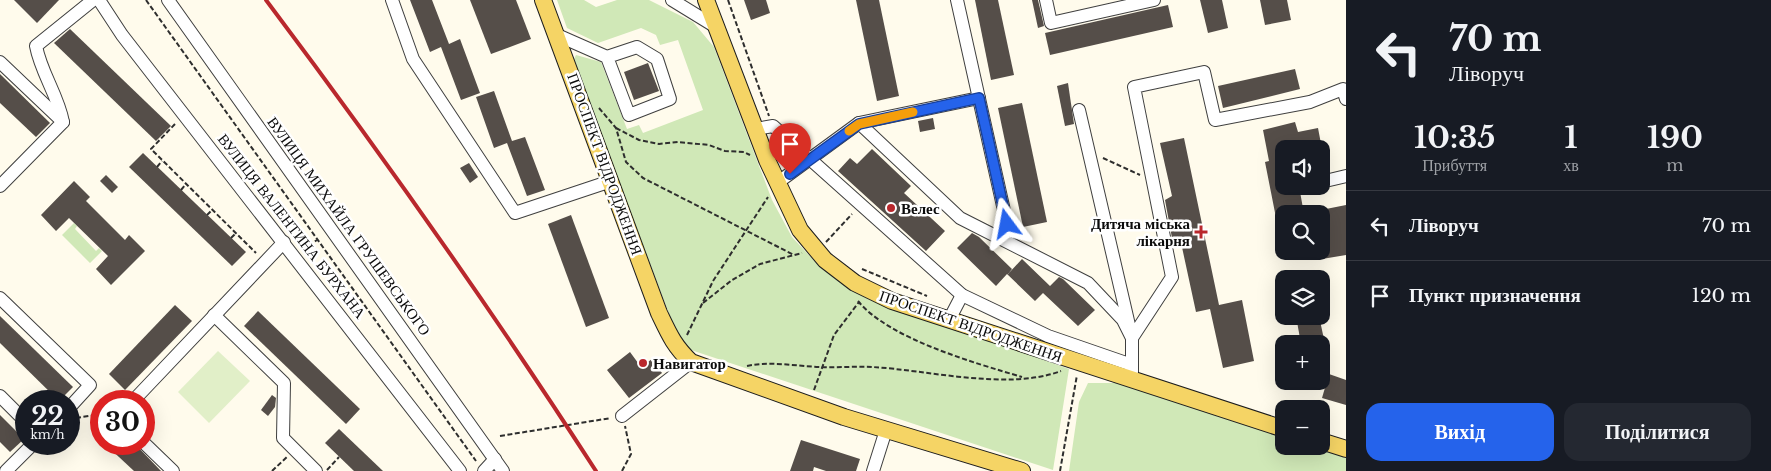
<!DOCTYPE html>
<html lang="uk">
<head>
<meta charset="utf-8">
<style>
	:root { --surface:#171b24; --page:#242831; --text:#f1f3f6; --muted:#9ea1a6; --line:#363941; --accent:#2563eb }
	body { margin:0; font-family:"Libre Baskerville",serif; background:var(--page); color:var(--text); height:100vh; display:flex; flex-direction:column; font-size:19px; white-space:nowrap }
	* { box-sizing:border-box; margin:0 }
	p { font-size:16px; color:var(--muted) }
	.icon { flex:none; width:28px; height:28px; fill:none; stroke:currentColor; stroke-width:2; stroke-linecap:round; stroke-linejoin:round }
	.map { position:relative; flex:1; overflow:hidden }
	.drawer { display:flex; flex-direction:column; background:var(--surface); width:425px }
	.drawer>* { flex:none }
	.guide { background:#171b24; color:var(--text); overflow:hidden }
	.buttons { position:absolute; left:1275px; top:140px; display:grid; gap:10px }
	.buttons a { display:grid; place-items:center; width:55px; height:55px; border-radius:10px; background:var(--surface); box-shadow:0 5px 20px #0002; font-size:25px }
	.speed { position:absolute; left:15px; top:390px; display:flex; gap:10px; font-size:25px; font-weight:700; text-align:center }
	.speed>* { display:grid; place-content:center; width:65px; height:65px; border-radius:50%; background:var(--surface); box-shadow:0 5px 20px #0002; line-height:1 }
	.speed small { font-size:12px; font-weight:400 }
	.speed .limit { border:8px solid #d22; background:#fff; color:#111 }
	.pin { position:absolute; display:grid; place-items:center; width:42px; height:42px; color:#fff; margin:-51px -21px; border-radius:50% 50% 50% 0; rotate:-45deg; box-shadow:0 0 5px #0007 }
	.pin .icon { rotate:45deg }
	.me { position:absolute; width:55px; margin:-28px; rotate:347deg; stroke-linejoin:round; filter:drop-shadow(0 0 4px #0008) }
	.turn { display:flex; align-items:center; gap:18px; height:105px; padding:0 20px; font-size:22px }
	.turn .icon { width:65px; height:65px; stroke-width:2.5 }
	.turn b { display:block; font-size:35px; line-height:42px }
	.eta { display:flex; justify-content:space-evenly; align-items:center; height:85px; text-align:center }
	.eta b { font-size:30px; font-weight:700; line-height:35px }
	.button { display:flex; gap:10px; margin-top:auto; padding:10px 20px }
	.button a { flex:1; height:58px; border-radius:15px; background:var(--accent); color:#fff; font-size:20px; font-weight:700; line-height:58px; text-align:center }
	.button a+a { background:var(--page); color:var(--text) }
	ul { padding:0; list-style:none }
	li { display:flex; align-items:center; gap:15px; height:70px; padding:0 20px; border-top:1px solid var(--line) }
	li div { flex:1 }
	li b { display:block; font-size:19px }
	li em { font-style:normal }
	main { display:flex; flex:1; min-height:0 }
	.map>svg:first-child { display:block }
</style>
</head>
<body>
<main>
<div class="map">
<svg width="1346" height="471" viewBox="0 0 1346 471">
	<rect width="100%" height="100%" fill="#fffbec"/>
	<g fill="#d0e8b7">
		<polygon points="557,0 584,0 596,7 617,0 649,0 693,22 714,47 772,200 792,237 821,268 855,291 1069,369 1053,470 688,349 679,340 573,61 576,55 601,62 627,129 639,125 643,133 703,110 678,40 660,45 656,35 641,28 598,43 567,28"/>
		<polygon points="74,223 77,226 75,229 96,251 99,248 102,251 90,263 62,235"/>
		<polygon points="1088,383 1116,383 1284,438 1284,446 1310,446 1346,458 1346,471 1069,471 1079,402"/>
	</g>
	<polygon fill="#e1efc8" points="218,351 250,381 209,423 178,392"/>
	<g fill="#554e49">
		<polygon points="14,0 59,0 37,23"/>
		<polygon points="410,0 432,0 449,44 460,39 480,93 461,100 441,47 430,52"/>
		<polygon points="470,0 516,0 531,39 491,54"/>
		<polygon points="744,0 766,0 770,13 751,20"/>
		<polygon points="856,0 879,0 899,96 877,101"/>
		<polygon points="975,0 998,0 1014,75 991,80"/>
		<polygon points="1032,0 1038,0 1044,26 1038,28"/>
		<polygon points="1200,0 1222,0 1228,28 1208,33"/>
		<polygon points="1260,0 1287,0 1291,20 1265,25"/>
		<polygon points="1168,5 1173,27 1050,55 1045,33"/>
		<polygon points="70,29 171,126 156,141 54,43"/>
		<polygon points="648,63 659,91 634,100 624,72"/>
		<polygon points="1295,69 1300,89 1223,108 1218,86"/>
		<polygon points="0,74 50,123 36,137 0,103"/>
		<polygon points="1068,83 1074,124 1065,126 1057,86"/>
		<polygon points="494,91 512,141 525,137 545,190 527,196 507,143 494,148 476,97"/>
		<polygon points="1022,103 1047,222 1023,227 998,108"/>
		<polygon points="933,118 935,129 920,132 918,121"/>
		<polygon points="1295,122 1298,132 1318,128 1322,149 1284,149 1284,186 1299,186 1304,214 1284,214 1284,232 1279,233 1265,162 1269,161 1263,130"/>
		<polygon points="1184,138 1219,305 1242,300 1254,361 1223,368 1210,309 1196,312 1180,238 1172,238 1165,200 1172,196 1160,143"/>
		<polygon points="872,149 911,186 904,193 945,231 926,251 838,171 850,158 857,164"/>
		<polygon points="143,153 246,252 232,266 129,167"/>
		<polygon points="469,163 478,177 470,183 460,168"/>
		<polygon points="106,175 118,187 112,193 100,181"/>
		<polygon points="74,181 90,197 86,201 125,240 129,235 145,251 111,285 96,269 108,256 69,218 56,231 41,215"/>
		<polygon points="1346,205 1346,255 1322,259 1321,210"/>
		<polygon points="571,215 609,318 586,327 548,224"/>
		<polygon points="972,233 979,237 1012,269 1008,274 1022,259 1050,286 1059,277 1063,279 1095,310 1078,326 1043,293 1035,301 1007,274 996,286 957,248"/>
		<polygon points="175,305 192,321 125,390 109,374"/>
		<polygon points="258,311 360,409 346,424 244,326"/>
		<polygon points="0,316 73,387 59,401 0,343"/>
		<polygon points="1296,316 1319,316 1325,344 1301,344"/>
		<polygon points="630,352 641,367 652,359 662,373 629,398 607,370"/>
		<polygon points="1329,374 1346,380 1346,405 1322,398"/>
		<polygon points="272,395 276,398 275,407 268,416 261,410"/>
		<polygon points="0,415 24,439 10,452 0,442"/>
		<polygon points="339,429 383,471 354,471 325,443"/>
		<polygon points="801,440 860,459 856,471 826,471 814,467 813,471 790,471"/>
		<polygon points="105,444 135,444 161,471 134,471"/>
	</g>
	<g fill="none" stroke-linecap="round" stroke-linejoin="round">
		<defs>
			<g id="minor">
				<polyline points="99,0 122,35 460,471"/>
				<polyline points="168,0 503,471"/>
				<polyline points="392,0 413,59 515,213 611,181"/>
				<polyline points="672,0 716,27"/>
				<polyline points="957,0 1007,224"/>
				<polyline points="1046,0 1051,23 1154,0"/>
				<polyline points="557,35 607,57 637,47 657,59 670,99 629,115 607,57"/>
				<polyline points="0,62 63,122"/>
				<polyline points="1079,110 1132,338 1172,277 1134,87 1204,72 1215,120 1310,102 1343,89 1346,99"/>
				<polyline points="859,123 960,218 1088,283 1123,320 1132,338 1132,372"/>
				<polyline points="755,129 773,126 962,295 1048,336 1132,365"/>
				<polyline points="1321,182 1346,176"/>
				<polyline points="777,183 859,123 979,98"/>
				<path d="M0,186l63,-64c-5,-27 -22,-49 -27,-76l57,-46"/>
				<polyline points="0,298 90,385 69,408"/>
				<polyline points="214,315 284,383 283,438 316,471"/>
				<polyline points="949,320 962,295"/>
				<polyline points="0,396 26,422"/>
				<polyline points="133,401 284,242"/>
				<polyline points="622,416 691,362"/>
				<polyline points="144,443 173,471"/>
				<polyline points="6,471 33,444"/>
				<polyline points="484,471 495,459"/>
				<polyline points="873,471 886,430"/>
			</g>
			<g id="major">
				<path d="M543,0l116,313c10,21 15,33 32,49l153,55 178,54"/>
				<polyline points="706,0 767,160 800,230 825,260 855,283 892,301 1284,429"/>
				<polyline points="1321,441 1346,449"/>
			</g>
		</defs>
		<use href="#minor" stroke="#3f3f3f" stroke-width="14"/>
		<use href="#major" stroke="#1d1d1d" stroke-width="18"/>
		<g stroke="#2e2e2e" stroke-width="2" stroke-dasharray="5 2.5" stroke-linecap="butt">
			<polyline points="146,0 476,461"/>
			<polyline points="728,0 769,116"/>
			<polyline points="599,108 616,128 626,162 643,178 794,255"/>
			<polyline points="175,124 151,149 256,253"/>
			<polyline points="616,128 639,140 659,144 678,142 709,145 725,151 744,152 750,155"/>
			<polyline points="782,151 786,163"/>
			<polyline points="1103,158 1140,175"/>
			<polyline points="157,167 162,161"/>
			<polyline points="181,190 186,184"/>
			<polyline points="207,215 212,210"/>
			<polyline points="231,238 236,233"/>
			<polyline points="826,242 852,214"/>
			<polyline points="302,249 317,240"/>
			<polyline points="862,269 927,296"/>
			<path d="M858,301c31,38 117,62 164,76"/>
			<polyline points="703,303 732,280 760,264 802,253"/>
			<polyline points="687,335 713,281 768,197"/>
			<path d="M747,366c24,-5 48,0 72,1 18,1 36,-1 53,0 56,3 136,24 189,4"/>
			<polyline points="814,390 834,335 859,302"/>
			<polyline points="76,418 101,414"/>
			<polyline points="500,436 611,418"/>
			<polyline points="327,470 339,457"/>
			<polyline points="272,471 287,457"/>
			<polyline points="622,471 631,454 625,426"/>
			<polyline points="1060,471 1077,375"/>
		</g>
		<use href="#minor" stroke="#fff" stroke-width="12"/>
		<use href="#major" stroke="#f5d465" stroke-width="16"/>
		<path stroke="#b9282d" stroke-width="4" d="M266,0c115,153 226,310 330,471"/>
	</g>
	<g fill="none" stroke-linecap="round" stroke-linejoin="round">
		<defs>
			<polyline id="route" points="790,174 859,124 979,98 1007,224"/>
		</defs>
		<use href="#route" stroke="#184099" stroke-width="12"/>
		<use href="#route" stroke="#2563eb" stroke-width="9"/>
		<polyline stroke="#f59e0b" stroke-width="9" points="849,131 859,124 913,112"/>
	</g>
	<g fill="#b9282d" stroke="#fff" stroke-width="2">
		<circle cx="891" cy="208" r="5"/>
		<path d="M1198.5 224.5h5v5h5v5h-5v5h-5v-5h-5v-5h5z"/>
		<circle cx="643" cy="363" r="5"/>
	</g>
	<g text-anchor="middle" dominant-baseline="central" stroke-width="5" stroke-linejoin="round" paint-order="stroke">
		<g font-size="15" fill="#0c0c0c" stroke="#fff">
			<text transform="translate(605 164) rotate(70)">ПРОСПЕКТ ВІДРОДЖЕННЯ</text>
			<text transform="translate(292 226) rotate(52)">ВУЛИЦЯ ВАЛЕНТИНА БУРХАНА</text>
			<text transform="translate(349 226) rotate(54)">ВУЛИЦЯ МИХАЙЛА ГРУШЕВСЬКОГО</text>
			<text transform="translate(971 326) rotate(19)">ПРОСПЕКТ ВІДРОДЖЕННЯ</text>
		</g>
		<g font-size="15" font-weight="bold" fill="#0c0c0c" stroke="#fff" text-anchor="start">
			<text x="901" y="208">Велес</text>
			<text x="1190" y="223" text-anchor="end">Дитяча міська<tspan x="1190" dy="17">лікарня</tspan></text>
			<text x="653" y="363">Навигатор</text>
		</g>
	</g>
</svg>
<div class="buttons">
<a><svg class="icon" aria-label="sound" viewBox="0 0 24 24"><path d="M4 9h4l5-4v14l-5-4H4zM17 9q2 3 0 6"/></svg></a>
<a><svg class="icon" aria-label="search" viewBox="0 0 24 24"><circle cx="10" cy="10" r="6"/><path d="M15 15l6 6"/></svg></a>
<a><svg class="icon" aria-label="layers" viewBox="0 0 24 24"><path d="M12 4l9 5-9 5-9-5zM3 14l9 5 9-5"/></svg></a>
<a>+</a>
<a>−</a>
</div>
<div class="speed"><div>22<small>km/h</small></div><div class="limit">30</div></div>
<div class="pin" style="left:790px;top:174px;background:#d93025"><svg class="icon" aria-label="arrive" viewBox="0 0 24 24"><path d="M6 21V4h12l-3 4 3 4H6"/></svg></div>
<svg class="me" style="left:1007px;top:224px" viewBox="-20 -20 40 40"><path d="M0-17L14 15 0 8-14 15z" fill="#2563eb" stroke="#fff" stroke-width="4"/></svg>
</div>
<section class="drawer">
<div class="guide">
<div class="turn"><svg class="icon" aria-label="left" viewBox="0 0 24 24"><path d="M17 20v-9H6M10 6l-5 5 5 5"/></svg><div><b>70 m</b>Ліворуч</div></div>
</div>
<div class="eta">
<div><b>10:35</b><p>Прибуття</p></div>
<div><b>1</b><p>хв</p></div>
<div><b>190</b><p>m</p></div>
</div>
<ul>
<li><svg class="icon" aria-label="left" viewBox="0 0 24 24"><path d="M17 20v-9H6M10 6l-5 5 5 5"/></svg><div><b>Ліворуч</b></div><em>70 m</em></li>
<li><svg class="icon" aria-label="arrive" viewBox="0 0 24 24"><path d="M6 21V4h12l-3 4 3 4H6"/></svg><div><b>Пункт призначення</b></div><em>120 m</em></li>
</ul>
<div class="button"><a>Вихід</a><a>Поділитися</a></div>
</section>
</main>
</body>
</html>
